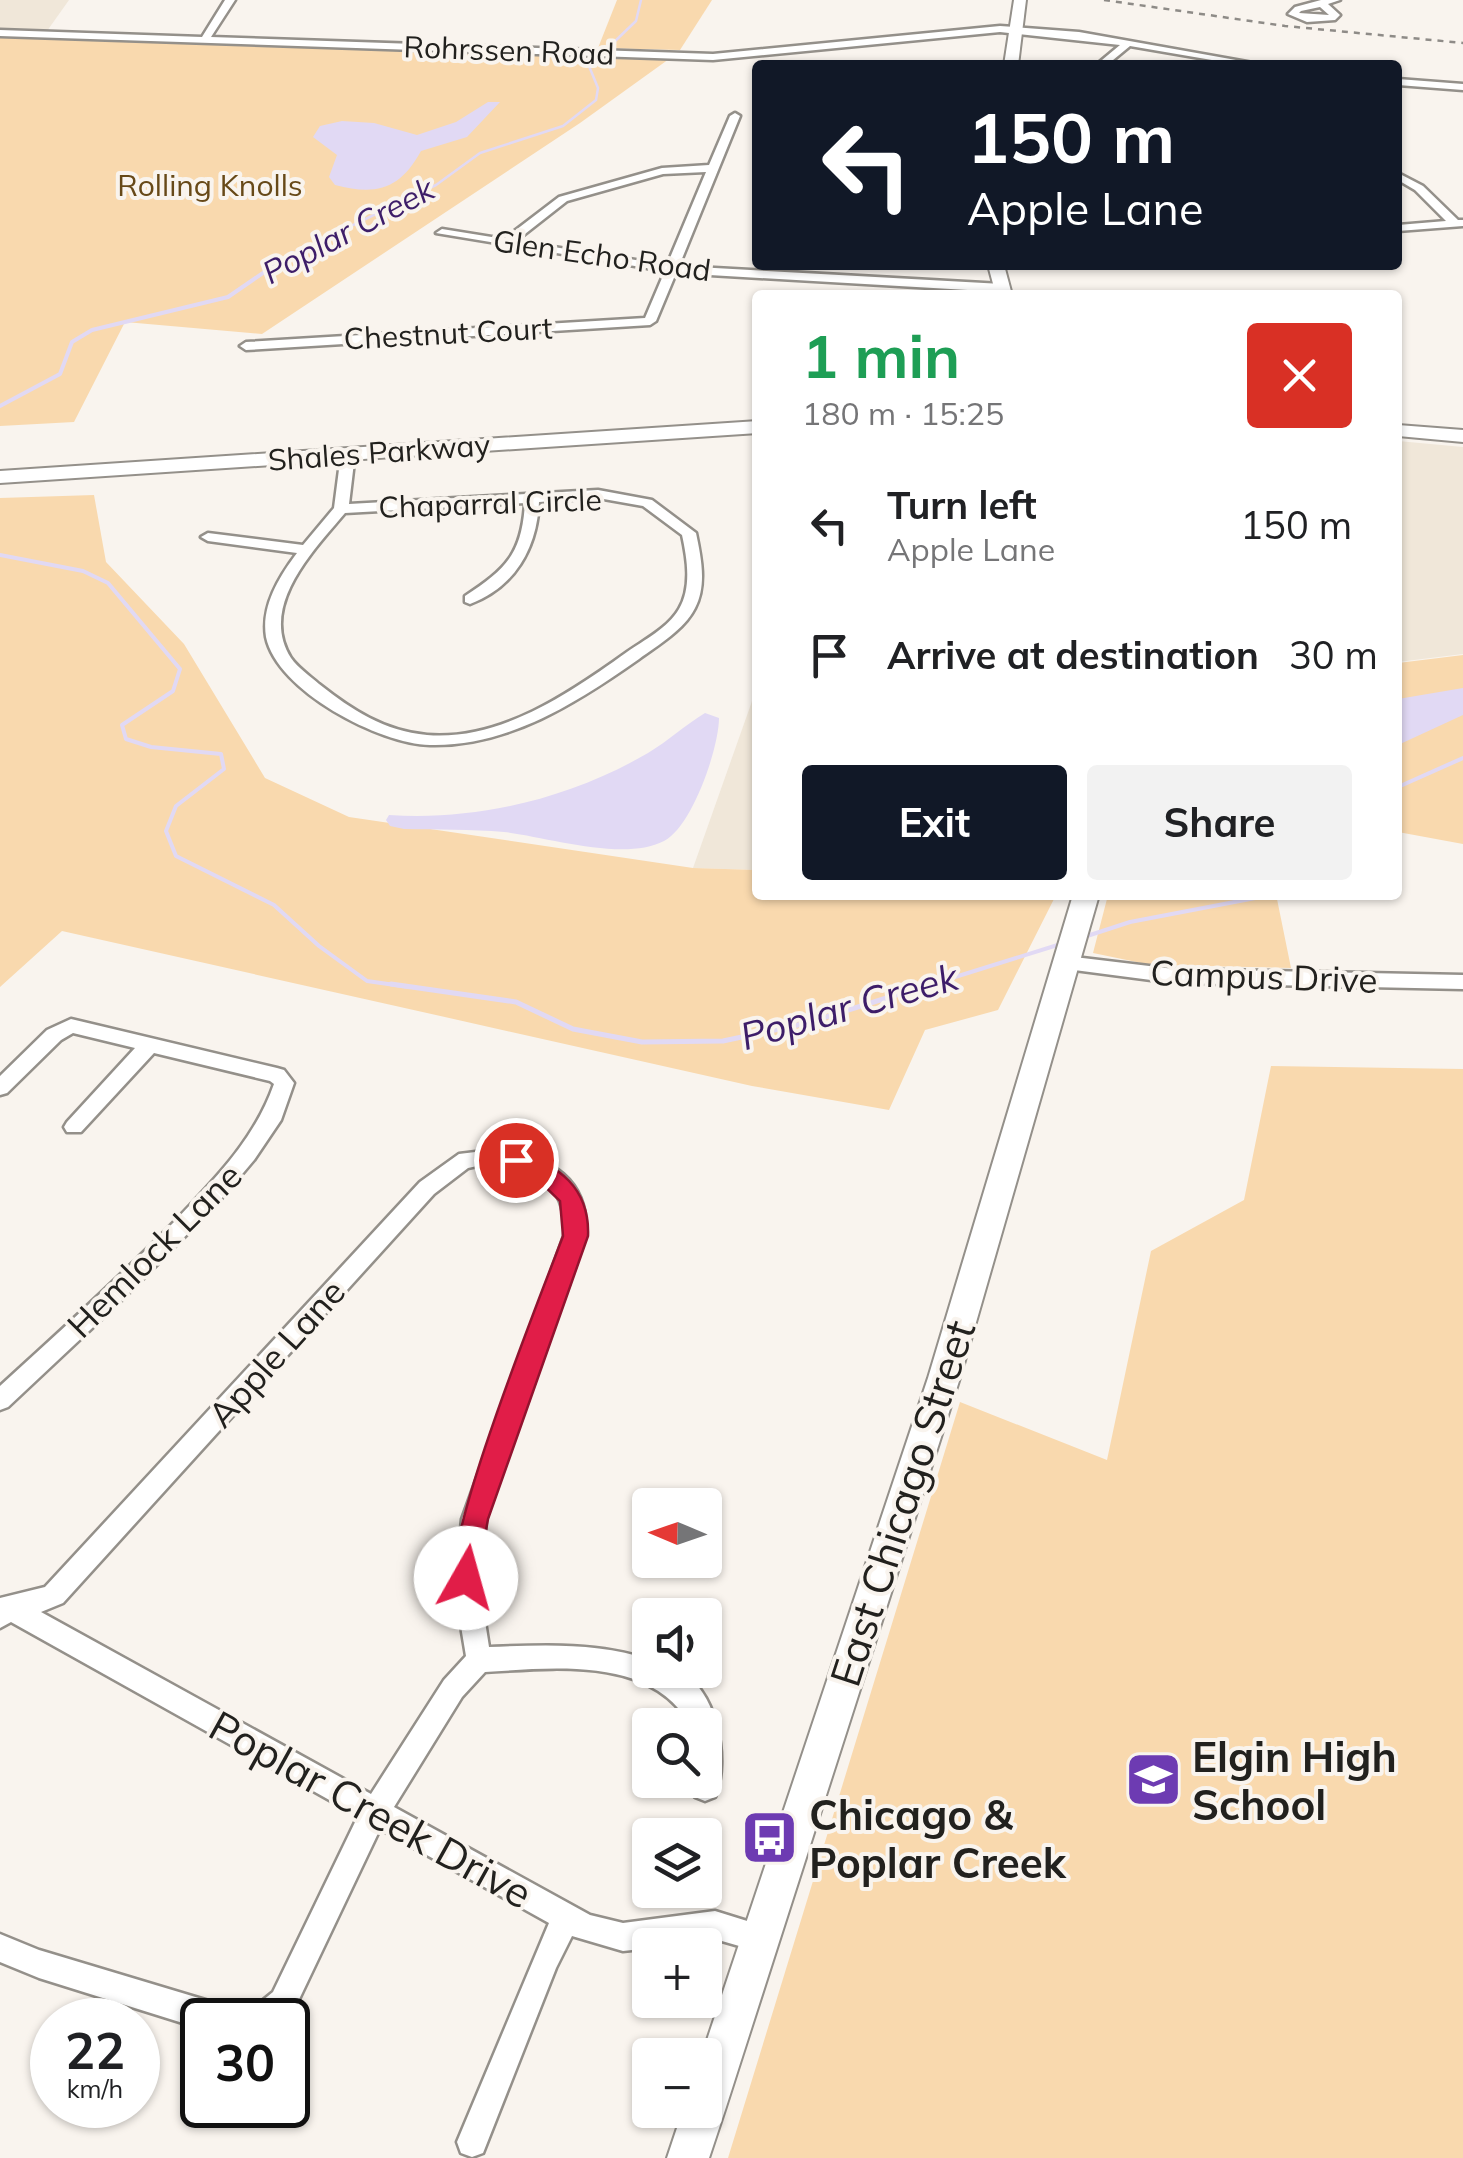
<!DOCTYPE html>
<html lang="en">
<head>
<meta charset="utf-8">
<style>
	:root { --surface:#fff; --page:#f2f2f2; --text:#202124; --muted:#757577; --accent:#111827 }
	body { margin:0; font-family:Mulish,sans-serif; background:var(--page); color:var(--text); height:100vh; display:flex; flex-direction:column; font-size:38px; white-space:nowrap }
	* { box-sizing:border-box; margin:0 }
	p { font-size:32px; color:var(--muted) }
	.icon { flex:none; width:55px; height:55px; fill:none; stroke:currentColor; stroke-width:2; stroke-linecap:round; stroke-linejoin:round }
	.map { position:relative; flex:1; overflow:hidden }
	.sheet { position:absolute; left:752px; top:290px; width:650px; height:610px; display:flex; flex-direction:column; background:var(--surface); border-radius:10px; box-shadow:0 2px 8px #0004 }
	.sheet>* { flex:none }
	.banner { position:absolute; left:752px; top:60px; width:650px; height:210px; border-radius:10px; box-shadow:0 2px 8px #0004; background:#111827; color:#fff; overflow:hidden }
	.needle { width:65px; rotate:272deg }
	.buttons { position:absolute; left:632px; top:1488px; display:grid; gap:20px }
	.buttons a { display:grid; place-items:center; width:90px; height:90px; border-radius:10px; background:var(--surface); box-shadow:0 2px 8px #0004; font-size:50px }
	.speed { position:absolute; left:30px; top:1998px; display:flex; gap:20px; font-size:50px; font-weight:700; text-align:center }
	.speed>* { display:grid; place-content:center; width:130px; height:130px; border-radius:50%; background:var(--surface); box-shadow:0 2px 8px #0004; line-height:1 }
	.speed small { font-size:25px; font-weight:400 }
	.speed .limit { border:5px solid #111; border-radius:15px; background:#fff; color:#111 }
	.pin { position:absolute; display:grid; place-items:center; width:85px; height:85px; color:#fff; margin:-42px; border:5px solid #fff; border-radius:50%; box-shadow:0 2px 10px #0007 }
	.me { position:absolute; width:110px; margin:-55px; rotate:7deg; stroke-linejoin:round; filter:drop-shadow(0 0 8px #0008) }
	.turn { display:flex; align-items:center; gap:35px; height:210px; padding:0 50px; font-size:45px }
	.turn .icon { width:130px; height:130px; stroke-width:2.5 }
	.turn b { display:block; font-size:70px; line-height:85px }
	.round { display:grid; place-items:center; flex:none; width:105px; height:105px; border-radius:10px; background:var(--page) }
	.head { display:flex; align-items:center; justify-content:space-between; height:170px; padding:0 50px }
	h1 { font-size:60px; font-weight:700; line-height:75px; color:#1e9e55 }
	.action { display:flex; gap:20px; margin-top:auto; padding:20px 50px }
	.action a { flex:1; height:115px; border-radius:10px; background:var(--accent); color:#fff; font-size:40px; font-weight:700; line-height:115px; text-align:center }
	.action a+a { background:var(--page); color:var(--text) }
	ul { padding:0; list-style:none }
	li { display:flex; align-items:center; gap:30px; height:130px; padding:0 50px }
	li div { flex:1 }
	li b { display:block; font-size:38px }
	li em { font-style:normal }
	.map>svg:first-child { display:block }
</style>
</head>
<body>
<div class="map">
<svg width="1463" height="2158" viewBox="0 0 1463 2158">
	<rect width="100%" height="100%" fill="#f9f4ee"/>
	<g fill="#f0e7d9">
		<polygon points="0,0 69,0 47,31 0,29"/>
		<polygon points="1398,441 1463,447 1463,654 1398,662"/>
		<polygon points="757,685 757,870 693,868 751,704"/>
	</g>
	<g fill="#f9d9ae">
		<polygon points="617,0 712,0 680,50 598,48"/>
		<polygon points="0,35 669,59 580,123 262,334 125,322 74,422 0,426"/>
		<polygon points="94,495 106,562 184,644 265,778 349,817 693,868 757,870 758,895 1056,895 998,1010 925,1030 889,1110 752,1086 62,931 0,987 0,498"/>
		<polygon points="1463,655 1463,844 1398,832 1398,663"/>
		<polygon points="1108,895 1280,895 1277,899 1291,968 1151,965 1093,953"/>
		<polygon points="1271,1066 1463,1069 1463,2158 728,2158 960,1402 1107,1460 1151,1251 1244,1200"/>
	</g>
	<g fill="#e1d9f4">
		<path d="M488,102h12l-33,35 -46,14c-21,38 -44,45 -86,34l-6,-8 8,-22 -24,-18 7,-11 22,-5 32,2 43,12 39,-13z"/>
		<polygon points="1463,688 1463,715 1398,745 1398,699"/>
		<path d="M705,713l14,5c0,30 -27,109 -55,123 -40,21 -117,-4 -160,-9 -33,-3 -67,-2 -100,-3l-14,-3 -4,-6 3,-5c89,6 182,-17 259,-62 20,-12 37,-28 57,-40z"/>
	</g>
	<g fill="none" stroke-linecap="round" stroke-linejoin="round">
		<polyline stroke="#e1d9f4" stroke-width="2.5" points="289,256 436,185 480,153 563,126 596,100 598,88 589,66 636,21 641,0"/>
		<g stroke="#e1d9f4" stroke-width="4">
			<polyline points="0,406 60,374 72,342 92,330 228,297 292,253"/>
			<polyline points="0,555 83,571 108,583 180,669 173,691 122,725 126,739 151,747 221,754 224,769 176,806 166,831 176,856 274,905 319,946 367,981 409,987"/>
			<polyline points="1398,787 1463,758"/>
			<polyline points="1084,937 1130,922 1271,895"/>
			<polyline points="923,987 1064,943"/>
		</g>
		<polyline stroke="#e1d9f4" stroke-width="5" points="391,984 516,1002 573,1029 642,1042 723,1041 807,1023 931,984"/>
		<defs>
			<g id="street">
				<polygon points="225,0 235,0 211,37 713,54 1000,26 1079,32 1264,65 1241,65 1130,46 1107,65 1096,65 1120,45 1000,32 713,60 0,36 0,30 202,37"/>
				<path d="M1321,0h19l-12,4 12,11 -5,5 -28,2 -19,-8 7,-7zM1320,7l9,8 -30,-2 2,-2z"/>
				<polygon points="1398,79 1463,84 1463,90 1398,85"/>
				<path d="M735,113l5,3 -61,150 323,18 6,4 -6,4 -326,-19 -20,48 -6,4 -404,25 -6,-4 6,-4 399,-24 20,-47 -229,-38 6,-4 62,10 55,-42 103,-29 47,-3 21,-49zM706,172l-39,93 -151,-24 51,-40 96,-27z"/>
				<polygon points="1398,173 1423,186 1458,220 1463,220 1463,226 1398,231 1398,225 1446,221 1415,190 1398,180"/>
				<path d="M348,450l7,4 -6,50 249,-14 54,10 44,33c5,24 11,52 -1,75 -11,22 -37,37 -56,51 -61,43 -131,88 -209,86 -50,-1 -153,-54 -164,-108 -5,-31 13,-60 31,-84l-89,-12 -7,-4 7,-4 95,12 31,-37 7,-54zM598,498l45,8 39,29c5,23 10,52 -3,74 -11,19 -35,31 -52,43 -57,41 -127,89 -200,83 -43,-4 -75,-25 -108,-51 -9,-8 -21,-16 -28,-26 -33,-52 23,-108 54,-145l180,-10c-3,51 -19,66 -60,93v6l5,2c45,-17 67,-56 69,-102z"/>
				<polygon points="1066,956 1174,969 1463,975 1463,989 1174,983 1059,968 1057,963"/>
				<path d="M71,1019l206,49 7,2 10,13 -13,37 -27,40 -38,45 -94,95 -114,107 -8,3v-24c59,-54 119,-108 175,-165 39,-41 80,-82 99,-137l-4,-3 -116,-28 -73,79h-14l-3,-5 3,-5 68,-74 -62,-15 -12,7 -54,53 -7,2v-19l47,-46z"/>
				<path d="M500,1149c51,9 89,29 86,87l-100,283 -6,71 9,57c53,-2 110,-5 161,13v10c7,0 18,-2 24,0 44,13 56,92 41,127l-10,4 -10,-4 -2,-17h12v-55h-15c-38,-69 -137,-57 -205,-53l-23,25 -68,110 196,108 33,8 92,-12 55,17 4,10 -4,10 -10,4 -45,-13 -65,6v3l-27,3 -51,-15 -16,32 -73,185 -11,4 -11,-4 -4,-11 92,-219 -169,-94 -87,183 -9,8h-44l5,-10 12,-5 16,-13 85,-176 -347,-194 -11,6v-30l45,-11 375,-405 39,-28zM486,1164c48,2 82,19 78,72l-102,283 -7,71 11,66 -22,24 -73,114 -330,-182 22,-9 371,-409 34,-26z"/>
				<polygon points="0,1934 39,1950 222,2005 232,2010 237,2020 202,2020 202,2029 39,1978 0,1962"/>
			</g>
			<g id="secondary">
				<polygon points="1014,0 1026,0 1018,65 1004,65"/>
				<polygon points="988,265 1004,265 1012,295 996,295"/>
				<polygon points="758,421 758,433 0,483 0,471"/>
				<polygon points="1398,425 1463,430 1463,442 1398,436"/>
				<polygon points="1073,895 1099,895 960,1378 726,2107 709,2158 667,2158 683,2110 705,2110 705,2055 702,2055 928,1378"/>
			</g>
		</defs>
		<use href="#street" stroke="#94908a" stroke-width="5"/>
		<use href="#secondary" stroke="#94908a" stroke-width="4"/>
		<use href="#street" fill="#fff" fill-rule="evenodd"/>
		<use href="#secondary" fill="#fff" fill-rule="evenodd"/>
		<polyline stroke="#8e8b87" stroke-width="2.5" stroke-dasharray="6 6" stroke-linecap="butt" points="1104,0 1285,26 1463,43"/>
	</g>
	<path fill="#e11d48" stroke="#92132f" stroke-width="2.5" d="M516,1151c43,14 74,37 72,85l-100,283 -12,68 -10,4 -10,-4c-18,-38 87,-297 107,-351l-3,-35 -26,-25 -26,-9 -4,-7z"/>
	<defs>
		<symbol id="school-square" viewBox="-11 -11 22 22"><rect x="-9" y="-9" width="18" height="18" rx="4" fill="#6d3bb2" stroke="#f9f4ee"/><path d="M0-5L7-2L0 1L-7-2ZM-4 1L0 2.5L4 1V4Q0 6-4 4Z" fill="#fff"/></symbol>
		<symbol id="bus-square" viewBox="-11 -11 22 22"><rect x="-9" y="-9" width="18" height="18" rx="4" fill="#6d3bb2" stroke="#f9f4ee"/><path d="M-5-6H5V4H4V6H2V4H-2V6H-4V4H-5ZM-3.5-4V0h7V-4ZM-3.5 1.2v1.5H-2V1.2ZM2 1.2v1.5H3.5V1.2Z" fill="#fff"/></symbol>
	</defs>
	<g fill-rule="evenodd">
		<use href="#school-square" x="1122" y="1748" width="63" height="63"/>
		<use href="#bus-square" x="738" y="1806" width="63" height="63"/>
	</g>
	<g text-anchor="middle" dominant-baseline="central" stroke-width="8" stroke-linejoin="round" paint-order="stroke">
		<g font-size="30" fill="#22211e" stroke="#f9f4ee">
			<text transform="translate(509 50) rotate(2)">Rohrssen Road</text>
			<text transform="translate(602 255) rotate(8)">Glen Echo Road</text>
			<text transform="translate(448 333) rotate(-3)">Chestnut Court</text>
			<text transform="translate(379 452) rotate(-4)">Shales Parkway</text>
			<text transform="translate(490 503) rotate(-2)">Chaparral Circle</text>
		</g>
		<g font-size="30" fill="#674918" stroke="#f9f4ee">
			<text x="210" y="185">Rolling Knolls</text>
		</g>
		<g font-size="32" font-style="italic" fill="#3d1d69" stroke="#f9f4ee">
			<text transform="translate(348 230) rotate(-28)">Poplar Creek</text>
		</g>
		<g font-size="35" fill="#22211e" stroke="#f9f4ee">
			<text transform="translate(1264 976) rotate(2)">Campus Drive</text>
			<text transform="translate(154 1250) rotate(-45)">Hemlock Lane</text>
			<text transform="translate(276 1353) rotate(-48)">Apple Lane</text>
		</g>
		<g font-size="38" font-style="italic" fill="#3d1d69" stroke="#f9f4ee">
			<text transform="translate(849 1006) rotate(-16)">Poplar Creek</text>
		</g>
		<g font-size="42" fill="#22211e" stroke="#f9f4ee">
			<text transform="translate(902 1503) rotate(-72)">East Chicago Street</text>
			<text transform="translate(371 1809) rotate(29)">Poplar Creek Drive</text>
		</g>
		<g font-size="42" font-weight="bold" fill="#22211e" stroke="#f9f4ee" text-anchor="start">
			<text x="1192" y="1756">Elgin High<tspan x="1192" dy="48">School</tspan></text>
			<text x="809" y="1814">Chicago &amp;<tspan x="809" dy="48">Poplar Creek</tspan></text>
		</g>
	</g>
</svg>
<div class="buttons">
<a><svg class="needle" viewBox="-14 -14 28 28"><path d="M0-13l5 13h-10z" fill="#e53935"/><path d="M0 13l5-13h-10z" fill="#757577"/></svg></a>
<a><svg class="icon" aria-label="sound" viewBox="0 0 24 24"><path d="M4 9h4l5-4v14l-5-4H4zM17 9q2 3 0 6"/></svg></a>
<a><svg class="icon" aria-label="search" viewBox="0 0 24 24"><circle cx="10" cy="10" r="6"/><path d="M15 15l6 6"/></svg></a>
<a><svg class="icon" aria-label="layers" viewBox="0 0 24 24"><path d="M12 4l9 5-9 5-9-5zM3 14l9 5 9-5"/></svg></a>
<a>+</a>
<a>−</a>
</div>
<div class="speed"><div>22<small>km/h</small></div><div class="limit">30</div></div>
<div class="pin" style="left:516px;top:1160px;background:#d93025"><svg class="icon" aria-label="arrive" viewBox="0 0 24 24"><path d="M6 21V4h12l-3 4 3 4H6"/></svg></div>
<svg class="me" style="left:466px;top:1578px" viewBox="-20 -20 40 40"><circle r="19" fill="#fff"/><path d="M0-13L10 11 0 6-10 11z" fill="#e11d48"/></svg>
<div class="banner">
<div class="turn"><svg class="icon" aria-label="left" viewBox="0 0 24 24"><path d="M17 20v-9H6M10 6l-5 5 5 5"/></svg><div><b>150 m</b>Apple Lane</div></div>
</div>
<section class="sheet">
<div class="head"><div><h1>1 min</h1><p>180 m · 15:25</p></div><a class="round" style="background:#d93025;color:#fff"><svg class="icon" aria-label="close" viewBox="0 0 24 24"><path d="M6 6l12 12M18 6L6 18"/></svg></a></div>
<ul>
<li><svg class="icon" aria-label="left" viewBox="0 0 24 24"><path d="M17 20v-9H6M10 6l-5 5 5 5"/></svg><div><b>Turn left</b><p>Apple Lane</p></div><em>150 m</em></li>
<li><svg class="icon" aria-label="arrive" viewBox="0 0 24 24"><path d="M6 21V4h12l-3 4 3 4H6"/></svg><div><b>Arrive at destination</b></div><em>30 m</em></li>
</ul>
<div class="action"><a>Exit</a><a>Share</a></div>
</section>
</div>
</body>
</html>
